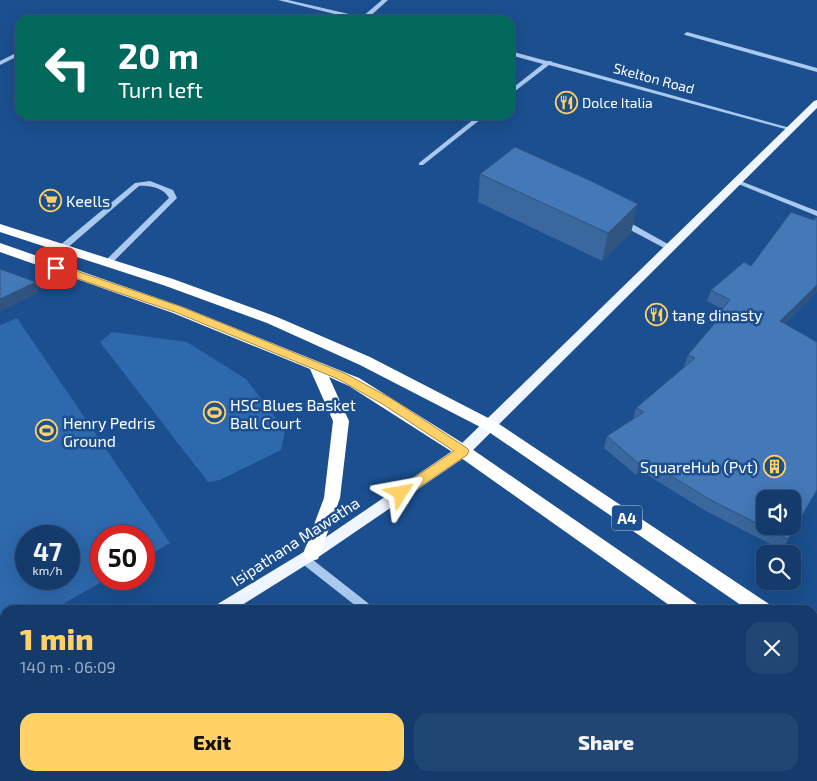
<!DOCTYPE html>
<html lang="en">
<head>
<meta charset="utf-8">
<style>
	:root { --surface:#143b6b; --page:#214673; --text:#f1f3f6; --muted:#9dadc1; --line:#33557e; --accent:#ffd166 }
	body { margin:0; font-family:"Exo 2",sans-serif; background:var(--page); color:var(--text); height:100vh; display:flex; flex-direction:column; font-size:19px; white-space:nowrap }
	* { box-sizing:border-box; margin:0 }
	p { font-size:16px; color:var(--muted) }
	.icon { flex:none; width:28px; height:28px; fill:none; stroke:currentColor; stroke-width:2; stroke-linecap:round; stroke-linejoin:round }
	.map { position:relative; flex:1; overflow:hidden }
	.sheet { position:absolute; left:0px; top:605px; width:818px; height:176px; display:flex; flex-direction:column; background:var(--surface); border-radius:15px 15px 0 0; box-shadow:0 5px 20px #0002,0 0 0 1px var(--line) }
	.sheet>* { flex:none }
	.banner { position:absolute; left:15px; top:15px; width:500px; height:105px; border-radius:15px; box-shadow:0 5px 20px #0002,0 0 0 1px var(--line); background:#00695c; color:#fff; overflow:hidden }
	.fabs { position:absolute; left:756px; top:490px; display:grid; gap:10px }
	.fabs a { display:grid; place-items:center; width:45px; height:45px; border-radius:10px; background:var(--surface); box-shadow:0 5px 20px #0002,0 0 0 1px var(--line); font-size:25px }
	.speed { position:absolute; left:15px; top:525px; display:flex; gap:10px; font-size:25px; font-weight:700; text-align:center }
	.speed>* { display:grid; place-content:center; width:65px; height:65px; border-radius:50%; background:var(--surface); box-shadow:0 5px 20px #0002,0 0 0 1px var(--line); line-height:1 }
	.speed small { font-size:12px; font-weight:400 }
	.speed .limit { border:8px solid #d22; background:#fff; color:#111 }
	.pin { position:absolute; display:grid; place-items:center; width:42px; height:42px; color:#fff; margin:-21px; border-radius:10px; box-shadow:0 2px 8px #0006 }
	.me { position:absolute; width:55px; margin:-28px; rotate:56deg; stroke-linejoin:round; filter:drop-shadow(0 0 4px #0008) }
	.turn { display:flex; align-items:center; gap:18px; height:105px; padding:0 20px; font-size:22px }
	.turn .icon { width:65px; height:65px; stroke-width:2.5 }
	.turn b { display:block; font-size:35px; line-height:42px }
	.round { display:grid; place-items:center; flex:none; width:52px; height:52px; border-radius:15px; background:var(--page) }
	.head { display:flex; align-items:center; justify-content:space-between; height:85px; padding:0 20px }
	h1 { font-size:30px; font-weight:800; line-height:38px; color:var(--accent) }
	.primary-button { display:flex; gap:10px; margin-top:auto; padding:10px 20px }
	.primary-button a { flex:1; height:58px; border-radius:15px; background:var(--accent); color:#111; font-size:20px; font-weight:800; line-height:58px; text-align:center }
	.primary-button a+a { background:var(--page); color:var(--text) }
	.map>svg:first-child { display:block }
</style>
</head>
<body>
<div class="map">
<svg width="817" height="781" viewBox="0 0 817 781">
	<rect width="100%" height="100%" fill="#1b4f8f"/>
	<g fill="#2e69ad" fill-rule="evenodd">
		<path d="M17,318l153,225 -26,15v-22h-43v43h6l-55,31h-47v26l-5,3v-314zM26,536h43v43h-43z"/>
		<polygon points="112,332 187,342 246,379 285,430 281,450 220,480 208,482 100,342"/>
	</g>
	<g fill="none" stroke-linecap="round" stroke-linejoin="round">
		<g fill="#a9c9ee" fill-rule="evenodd">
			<polygon points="278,0 288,0 362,17 382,0 388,0 367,19 369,20 359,20"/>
			<polygon points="687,32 817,68 817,72 685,35 684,34"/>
			<polygon points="20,51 20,55 0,65 0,61"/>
			<polygon points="510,51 547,61 551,61 552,62 794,129 793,130 789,130 549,65 510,95 510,90 543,64 510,55"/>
			<polygon points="479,115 486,115 423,165 419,165 419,163"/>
			<polygon points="738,180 817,211 817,216 736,183 735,182"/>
			<path d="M150,181l23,9 4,8 -66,66h-6l-1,-2 65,-64c-5,-10 -20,-13 -30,-12l-74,64h-6l-1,-2 1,-2 76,-63z"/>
			<polygon points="619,220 625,220 675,248 674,250 668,250 619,224"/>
			<polygon points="304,555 308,556 373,607 374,610 361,610 300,562 299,559 300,556"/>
			<polygon points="389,776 402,776 400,781 387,781"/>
			<polygon points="707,776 721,776 719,781 705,781"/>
		</g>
		<g fill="#f0f6ff" fill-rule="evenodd">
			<polygon points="817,100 817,108 468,455 317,558 234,610 213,610 216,605 307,550 458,447 814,101"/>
			<polygon points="5,734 5,752 0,754 0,736"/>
		</g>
		<g fill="#fff" fill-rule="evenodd">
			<polygon points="0,224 173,279 277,317 370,357 496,422 769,604 772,610 748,610 486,430 360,365 267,323 163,285 0,232"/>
			<polygon points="0,243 183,307 359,378 469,447 697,604 700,610 676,610 457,455 349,386 329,377 349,421 340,498 318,559 312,561 306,559 303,554 324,498 333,421 310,369 173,313 0,252"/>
			<polygon points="812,635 817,636 817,655 812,653"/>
			<polygon points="812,685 817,687 817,707 812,706"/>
		</g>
	</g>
	<g fill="#3a679d">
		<polygon points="480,174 631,233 602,261 478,202"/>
		<polygon points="817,217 817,291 785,323 817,491 782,550 704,510 641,471 636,475 604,448 607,436 633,419 636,408 686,367 684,366 688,355 713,325 716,316 722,309 707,301 711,290 751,266"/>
	</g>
	<g fill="#305480">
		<polygon points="638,204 631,233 602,261 608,233"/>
		<polygon points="36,282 40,292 0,312 0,299"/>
		<polygon points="817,285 817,291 775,332 780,321"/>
		<polygon points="645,460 641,471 636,475 639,464"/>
		<polygon points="817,490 817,491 782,550 788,539"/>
	</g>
	<g fill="#4478b7" stroke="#305480" fill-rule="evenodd">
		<polygon points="515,147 589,180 638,204 608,233 480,174"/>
		<path d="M791,212l23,8 2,-3h1v68l-37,36 37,21v148l-29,49 -79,-40 -64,-39 -6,4 -32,-28 37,-24 -8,-4 59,-50 -7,-3 32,-38 -4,-1 14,-16 -19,-10 33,-28 7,4zM765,499h27v27h-27z"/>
		<polygon points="0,269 36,282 0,299"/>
	</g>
	<polygon fill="#ffd166" stroke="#a68842" points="56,264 182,307 346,374 392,399 467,448 469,451 467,455 405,497 396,497 395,493 396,490 454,451 384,405 338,379 175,312 52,270 52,265"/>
	<defs>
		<symbol id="restaurant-ring" viewBox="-11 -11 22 22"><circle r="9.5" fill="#1b4f8f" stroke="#ffd166" stroke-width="1.5"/><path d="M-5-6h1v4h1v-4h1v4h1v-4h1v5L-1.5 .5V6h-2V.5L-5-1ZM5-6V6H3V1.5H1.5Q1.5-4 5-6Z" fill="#ffd166"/></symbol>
		<symbol id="supermarket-ring" viewBox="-11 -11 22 22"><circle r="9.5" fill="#1b4f8f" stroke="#ffd166" stroke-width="1.5"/><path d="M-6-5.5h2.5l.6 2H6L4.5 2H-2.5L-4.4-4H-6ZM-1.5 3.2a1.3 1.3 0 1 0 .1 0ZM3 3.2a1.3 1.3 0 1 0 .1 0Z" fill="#ffd166"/></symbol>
		<symbol id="stadium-ring" viewBox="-11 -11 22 22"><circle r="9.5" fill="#1b4f8f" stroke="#ffd166" stroke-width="1.5"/><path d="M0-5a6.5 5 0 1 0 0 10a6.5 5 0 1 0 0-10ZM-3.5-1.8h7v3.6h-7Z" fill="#ffd166"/></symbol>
		<symbol id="building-ring" viewBox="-11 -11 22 22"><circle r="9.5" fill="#1b4f8f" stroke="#ffd166" stroke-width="1.5"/><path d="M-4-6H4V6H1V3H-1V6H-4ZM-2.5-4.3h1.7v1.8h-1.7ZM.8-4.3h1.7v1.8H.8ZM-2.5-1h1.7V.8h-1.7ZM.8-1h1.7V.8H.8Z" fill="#ffd166"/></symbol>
	</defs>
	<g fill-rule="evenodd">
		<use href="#restaurant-ring" x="554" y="90" width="25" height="25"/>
		<use href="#supermarket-ring" x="38" y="188" width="25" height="25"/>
		<use href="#restaurant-ring" x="644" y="302" width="25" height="25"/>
		<use href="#stadium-ring" x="202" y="400" width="25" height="25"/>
		<use href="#stadium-ring" x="34" y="418" width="25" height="25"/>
		<use href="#building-ring" x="762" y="454" width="25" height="25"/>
	</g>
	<g text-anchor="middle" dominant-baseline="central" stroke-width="5" stroke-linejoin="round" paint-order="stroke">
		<g font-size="14" fill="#fff" stroke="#1b4f8f">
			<text transform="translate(654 78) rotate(15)">Skelton Road</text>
		</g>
		<g font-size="14" fill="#fff" stroke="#1b4f8f" text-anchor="start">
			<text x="582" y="102">Dolce Italia</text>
		</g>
		<rect fill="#1b4f8f" stroke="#bbcadd" stroke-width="1" x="612" y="505.5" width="30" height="25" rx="4"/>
		<g font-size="15" font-weight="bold" fill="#fff">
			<text x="627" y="518">A4</text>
		</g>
		<g font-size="16" fill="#fff" stroke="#1b4f8f" text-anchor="start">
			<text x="66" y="200">Keells</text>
			<text x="672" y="314">tang dinasty</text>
			<text x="230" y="404">HSC Blues Basket<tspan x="230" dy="18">Ball Court</tspan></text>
			<text x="63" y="422">Henry Pedris<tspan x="63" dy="18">Ground</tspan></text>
			<text x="758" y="466" text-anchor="end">SquareHub (Pvt)</text>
		</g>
		<g font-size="16" fill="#fff" stroke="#1b4f8f">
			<text transform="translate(295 541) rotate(-33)">Isipathana Mawatha</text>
		</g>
	</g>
</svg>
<div class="fabs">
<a><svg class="icon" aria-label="sound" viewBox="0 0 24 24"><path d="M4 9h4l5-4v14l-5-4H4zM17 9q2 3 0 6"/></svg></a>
<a><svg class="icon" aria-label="search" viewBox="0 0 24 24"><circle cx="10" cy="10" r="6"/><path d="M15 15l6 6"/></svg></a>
</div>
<div class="speed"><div>47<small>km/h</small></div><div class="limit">50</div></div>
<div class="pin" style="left:56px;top:268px;background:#d93025"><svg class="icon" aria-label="arrive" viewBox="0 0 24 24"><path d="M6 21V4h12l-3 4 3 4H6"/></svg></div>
<svg class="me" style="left:401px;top:493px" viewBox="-20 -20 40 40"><path d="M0-17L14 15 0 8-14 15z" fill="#ffd166" stroke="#fff" stroke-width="4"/></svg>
<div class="banner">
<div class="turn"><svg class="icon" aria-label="left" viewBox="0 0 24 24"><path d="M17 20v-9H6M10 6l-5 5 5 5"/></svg><div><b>20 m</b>Turn left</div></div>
</div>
<section class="sheet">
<div class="head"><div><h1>1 min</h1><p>140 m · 06:09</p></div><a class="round"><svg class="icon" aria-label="close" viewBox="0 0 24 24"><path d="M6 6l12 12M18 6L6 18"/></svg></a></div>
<div class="primary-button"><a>Exit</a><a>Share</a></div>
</section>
</div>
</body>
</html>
